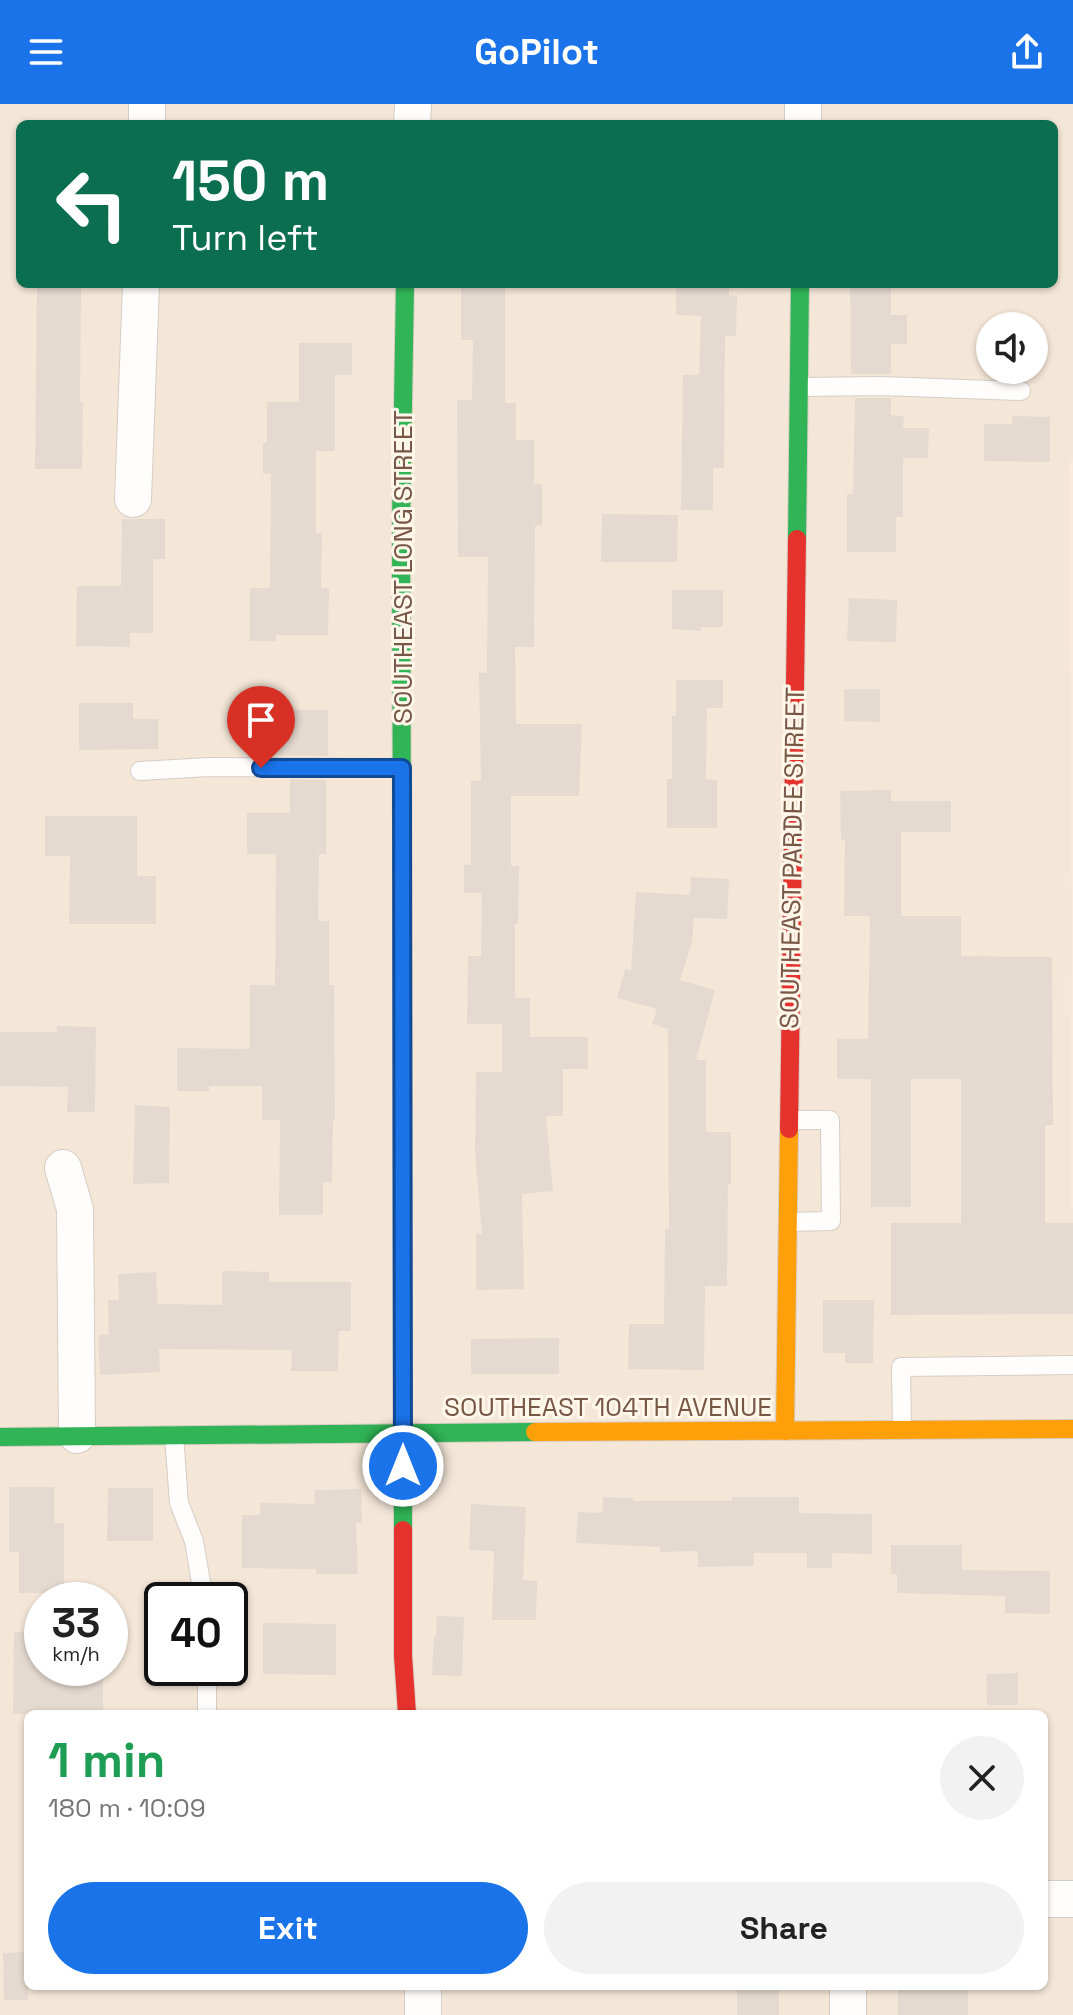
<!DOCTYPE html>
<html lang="en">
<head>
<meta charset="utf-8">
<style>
	:root { --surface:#fff; --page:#f2f2f2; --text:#222; --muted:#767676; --accent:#1a73e8 }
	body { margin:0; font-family:"Space Grotesk",sans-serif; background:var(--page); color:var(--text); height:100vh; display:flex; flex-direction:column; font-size:30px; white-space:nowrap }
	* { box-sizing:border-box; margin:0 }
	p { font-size:26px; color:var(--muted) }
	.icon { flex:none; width:44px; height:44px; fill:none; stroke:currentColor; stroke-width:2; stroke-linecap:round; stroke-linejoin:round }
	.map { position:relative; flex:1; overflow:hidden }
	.drawer { position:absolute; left:24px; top:1606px; width:1024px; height:280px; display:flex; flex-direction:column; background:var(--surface); border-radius:12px; box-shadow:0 2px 6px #0004 }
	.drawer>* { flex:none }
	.hud { position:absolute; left:16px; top:16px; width:1042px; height:168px; border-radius:12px; box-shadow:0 2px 6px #0004; background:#0b6e4f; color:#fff; overflow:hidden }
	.tools { position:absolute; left:976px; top:208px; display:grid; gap:16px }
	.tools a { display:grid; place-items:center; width:72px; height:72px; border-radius:50%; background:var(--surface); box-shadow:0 2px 6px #0004; font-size:40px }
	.speed { position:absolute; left:24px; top:1478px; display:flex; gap:16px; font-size:40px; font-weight:700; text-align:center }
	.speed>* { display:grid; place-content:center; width:104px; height:104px; border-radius:50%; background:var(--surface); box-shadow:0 2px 6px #0004; line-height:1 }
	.speed small { font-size:20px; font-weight:400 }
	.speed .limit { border:4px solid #111; border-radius:12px; background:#fff; color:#111 }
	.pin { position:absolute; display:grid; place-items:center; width:68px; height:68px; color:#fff; margin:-82px -34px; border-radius:50% 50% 50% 0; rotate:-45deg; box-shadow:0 0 8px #0007 }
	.pin .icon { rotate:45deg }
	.me { position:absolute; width:88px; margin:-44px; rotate:0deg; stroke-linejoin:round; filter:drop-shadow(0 0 6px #0008) }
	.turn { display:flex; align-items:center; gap:28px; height:168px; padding:0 24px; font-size:36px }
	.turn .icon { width:104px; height:104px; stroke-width:2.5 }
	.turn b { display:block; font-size:56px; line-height:68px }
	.round { display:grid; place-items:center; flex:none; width:84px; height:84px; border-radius:42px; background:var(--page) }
	.head { display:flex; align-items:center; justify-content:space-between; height:136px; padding:0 24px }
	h1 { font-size:48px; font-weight:700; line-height:60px; color:#1e9e55 }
	.action { display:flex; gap:16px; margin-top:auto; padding:16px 24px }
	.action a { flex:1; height:92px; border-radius:48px; background:var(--accent); color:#fff; font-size:32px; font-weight:700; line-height:92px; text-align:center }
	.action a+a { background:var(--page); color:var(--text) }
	header { display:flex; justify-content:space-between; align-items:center; height:104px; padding:0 24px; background:var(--accent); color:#fff; font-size:36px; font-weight:700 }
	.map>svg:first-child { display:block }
</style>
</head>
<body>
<header><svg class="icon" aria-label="menu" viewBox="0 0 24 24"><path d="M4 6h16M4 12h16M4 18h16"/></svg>GoPilot<svg class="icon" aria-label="share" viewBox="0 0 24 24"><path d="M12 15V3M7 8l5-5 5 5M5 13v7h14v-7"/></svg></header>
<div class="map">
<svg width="1073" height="1911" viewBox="0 0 1073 1911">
	<rect width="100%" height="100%" fill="#f8f2e8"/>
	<path fill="#f4e7d8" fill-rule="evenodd" d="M0,0h1073v357h-3l2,469 -1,278 2,1v806h-1073zM20,20h1034v160h-1034zM990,222h44v44h-44zM42,1496h68v68h-68zM162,1496h68v68h-68zM28,1610h1016v272h-1016z"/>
	<polygon fill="#fce9de" points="1069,357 1073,357 1073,1105 1071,1105 1072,826"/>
	<g fill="#e5dad0">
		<polygon points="37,180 81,180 80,298 83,298 82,365 35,365"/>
		<polygon points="461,180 505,180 505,299 516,299 516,336 534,336 534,380 542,380 542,421 535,422 534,543 515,543 516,620 582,620 579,692 511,692 511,762 519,762 518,820 515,820 515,894 530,894 530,933 588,933 588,965 563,965 563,1012 546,1012 553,1087 522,1090 524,1185 476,1186 476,1130 482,1130 475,1048 476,968 502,968 502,920 467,920 468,852 481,852 482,789 464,789 464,761 471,761 471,677 481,677 479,569 487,569 488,453 458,453 457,296 472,296 473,236 461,236"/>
		<polygon points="676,180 729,180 729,191 737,192 736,232 725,232 724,364 713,364 713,406 681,406 683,271 699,271 701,212 676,211"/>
		<polygon points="850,180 891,180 891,211 907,211 907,240 891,240 891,270 851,270"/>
		<polygon points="299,239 352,239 352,271 335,271 335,347 316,347 316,429 322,429 321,484 329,484 328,531 276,531 276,537 250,537 250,484 270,484 271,370 263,370 263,339 267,339 267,298 299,298"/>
		<polygon points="855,294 891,294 891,311 904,312 903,324 929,324 928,354 903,354 903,413 896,413 896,448 847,448 847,390 853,390"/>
		<polygon points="1012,312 1050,313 1050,358 984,357 984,320 1012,320"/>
		<polygon points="602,410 678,411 677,458 601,458"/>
		<polygon points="122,415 165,415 165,455 153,455 153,529 130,529 130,543 76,542 77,482 121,482"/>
		<polygon points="672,486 723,486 723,523 701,523 701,527 672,525"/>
		<polygon points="849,494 897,496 896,538 847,537"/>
		<polygon points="676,576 723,576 723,604 707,604 706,675 717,676 717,724 667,724 667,675 672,675 672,612 676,612"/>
		<polygon points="844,585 880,585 880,618 844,617"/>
		<polygon points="79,599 133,599 133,615 158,615 158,645 79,646"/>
		<polygon points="251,605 328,606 328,652 251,651"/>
		<polygon points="290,675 326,676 326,750 319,750 318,817 329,817 329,881 334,881 335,1016 333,1016 332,1078 323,1078 323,1111 279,1111 280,1016 262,1016 262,982 209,982 209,987 177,987 177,944 250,945 250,881 275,881 276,750 247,750 247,709 290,709"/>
		<polygon points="891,686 891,697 951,697 951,728 901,728 901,812 961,812 961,852 1052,853 1053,1021 1045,1021 1045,1119 1073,1119 1073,1210 891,1211 891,1119 961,1119 961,975 911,975 911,1103 871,1103 871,975 837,975 837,935 868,935 870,812 844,812 845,736 841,736 840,687"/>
		<polygon points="45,712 137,712 137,772 156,772 156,820 69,820 70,752 45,752"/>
		<polygon points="691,773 729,775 727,815 694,814 692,838 680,876 715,886 696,956 706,956 706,1028 731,1028 731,1080 728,1080 727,1182 705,1182 704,1266 628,1265 629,1220 664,1220 665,1125 669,1125 668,925 652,920 657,905 617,894 625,865 631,867 636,788 690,791"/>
		<polygon points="57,922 96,923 95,1008 67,1008 68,983 0,982 0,928 57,928"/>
		<polygon points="135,1001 170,1003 169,1079 133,1080"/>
		<polygon points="222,1167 269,1168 269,1178 351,1178 351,1227 339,1227 338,1267 291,1267 292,1246 159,1245 160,1268 100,1271 98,1231 109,1230 108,1196 119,1196 118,1170 156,1168 158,1200 222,1201"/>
		<polygon points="823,1196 874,1196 873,1259 845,1259 845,1249 823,1249"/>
		<polygon points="559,1234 559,1270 471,1270 471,1235"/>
		<polygon points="9,1383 54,1383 54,1419 64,1419 64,1489 19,1489 19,1448 9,1448"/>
		<polygon points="108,1384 153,1384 153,1437 107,1437"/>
		<polygon points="361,1385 362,1419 356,1419 358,1470 316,1470 316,1465 242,1464 242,1411 260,1411 260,1399 315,1400 314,1386"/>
		<polygon points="603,1393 633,1394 633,1397 732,1397 732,1393 799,1393 799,1409 872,1410 872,1450 832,1449 832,1464 807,1464 807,1449 754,1449 754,1462 698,1463 698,1447 660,1448 660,1443 576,1439 578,1408 602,1409"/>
		<polygon points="471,1400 526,1403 523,1476 537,1477 536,1516 492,1516 494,1447 469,1446"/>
		<polygon points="891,1441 962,1441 962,1466 1050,1467 1050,1510 1005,1509 1005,1492 897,1489 897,1470 891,1470"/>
		<polygon points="437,1512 464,1513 462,1572 432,1571 434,1533 436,1533"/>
		<polygon points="263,1519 336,1520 336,1571 263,1570"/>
		<polygon points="14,1528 42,1528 42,1564 103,1564 103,1610 13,1610"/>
		<polygon points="1018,1569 1018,1601 987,1601 986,1570"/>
		<polygon points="28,1848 28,1896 4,1896 3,1849"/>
		<rect x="737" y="1882" width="42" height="29"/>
		<rect x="898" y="1882" width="70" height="29"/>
	</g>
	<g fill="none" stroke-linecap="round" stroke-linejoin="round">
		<defs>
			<g id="lane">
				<polyline points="799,283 882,282 1021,287"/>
				<polyline points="140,667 209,663 402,664"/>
				<polyline points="788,1118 831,1117 830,1016 789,1016"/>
				<polyline points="902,1326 901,1263 1073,1261"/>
				<polyline points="174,1331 179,1399 194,1437 204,1496"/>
				<polyline points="207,1608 207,1564"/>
			</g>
			<g id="street">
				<polyline points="147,20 147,0"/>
				<polyline points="412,20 413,0"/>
				<polyline points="803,20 803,0"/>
				<polyline points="133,395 141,180"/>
				<polyline points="63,1064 75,1105 77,1331"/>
				<polyline points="1044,1795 1073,1795"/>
				<polyline points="423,1882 423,1911"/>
				<polyline points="848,1882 848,1911"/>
			</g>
			<g id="fast">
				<polyline points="797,435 800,180"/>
				<polyline points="402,757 401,421 405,180"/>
				<polyline points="402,1110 403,1426"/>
				<polyline points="0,1333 535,1328"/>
			</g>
			<g id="slow">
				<polyline points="402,757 402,1110"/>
				<polyline points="785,1327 789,1025"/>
				<polyline points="535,1328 1073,1325"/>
			</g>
			<g id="jam">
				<polyline points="789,1025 797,435"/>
				<polyline points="403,1426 403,1552 407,1610"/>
			</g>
		</defs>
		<use href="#lane" stroke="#d6cdc5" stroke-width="20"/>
		<use href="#street" stroke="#d6cdc5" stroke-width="38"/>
		<use href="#fast" stroke="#d7cdc5" stroke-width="20"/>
		<use href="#slow" stroke="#d7cdc5" stroke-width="20"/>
		<use href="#jam" stroke="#d7cdc5" stroke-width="20"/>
		<use href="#lane" stroke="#fefdfc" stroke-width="18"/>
		<use href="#street" stroke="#fefdfc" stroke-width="36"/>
		<use href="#fast" stroke="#30b455" stroke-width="18"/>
		<use href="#slow" stroke="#ff9f0a" stroke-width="18"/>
		<use href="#jam" stroke="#e5322d" stroke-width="18"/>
	</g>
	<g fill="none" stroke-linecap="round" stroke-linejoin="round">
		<defs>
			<polyline id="route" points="261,664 402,664 403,1362"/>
		</defs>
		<use href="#route" stroke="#114b97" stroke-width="20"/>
		<use href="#route" stroke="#1a73e8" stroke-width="14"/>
	</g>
	<g text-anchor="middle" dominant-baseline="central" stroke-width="6" stroke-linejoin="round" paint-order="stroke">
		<g font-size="26" fill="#785746" stroke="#fff7ea">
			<text transform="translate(403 463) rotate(-90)">SOUTHEAST LONG STREET</text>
			<text transform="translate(792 754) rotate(-89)">SOUTHEAST PARDEE STREET</text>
			<text x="608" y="1303">SOUTHEAST 104TH AVENUE</text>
		</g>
	</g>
</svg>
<div class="tools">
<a><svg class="icon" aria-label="sound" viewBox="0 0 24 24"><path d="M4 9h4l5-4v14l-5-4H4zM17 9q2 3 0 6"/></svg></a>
</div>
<div class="speed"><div>33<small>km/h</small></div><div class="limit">40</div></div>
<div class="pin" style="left:261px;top:664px;background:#d93025"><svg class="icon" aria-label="arrive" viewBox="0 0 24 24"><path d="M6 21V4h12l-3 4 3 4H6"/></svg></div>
<svg class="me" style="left:403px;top:1362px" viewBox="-20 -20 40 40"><circle r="17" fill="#1a73e8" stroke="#fff" stroke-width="3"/><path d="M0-11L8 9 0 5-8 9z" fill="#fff"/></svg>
<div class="hud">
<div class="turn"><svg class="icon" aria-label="left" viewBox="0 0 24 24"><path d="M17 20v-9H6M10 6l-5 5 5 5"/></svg><div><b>150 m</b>Turn left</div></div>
</div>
<section class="drawer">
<div class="head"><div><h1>1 min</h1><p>180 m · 10:09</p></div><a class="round"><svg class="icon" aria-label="close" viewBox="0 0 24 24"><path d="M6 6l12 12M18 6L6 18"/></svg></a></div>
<div class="action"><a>Exit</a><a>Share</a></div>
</section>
</div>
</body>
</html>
